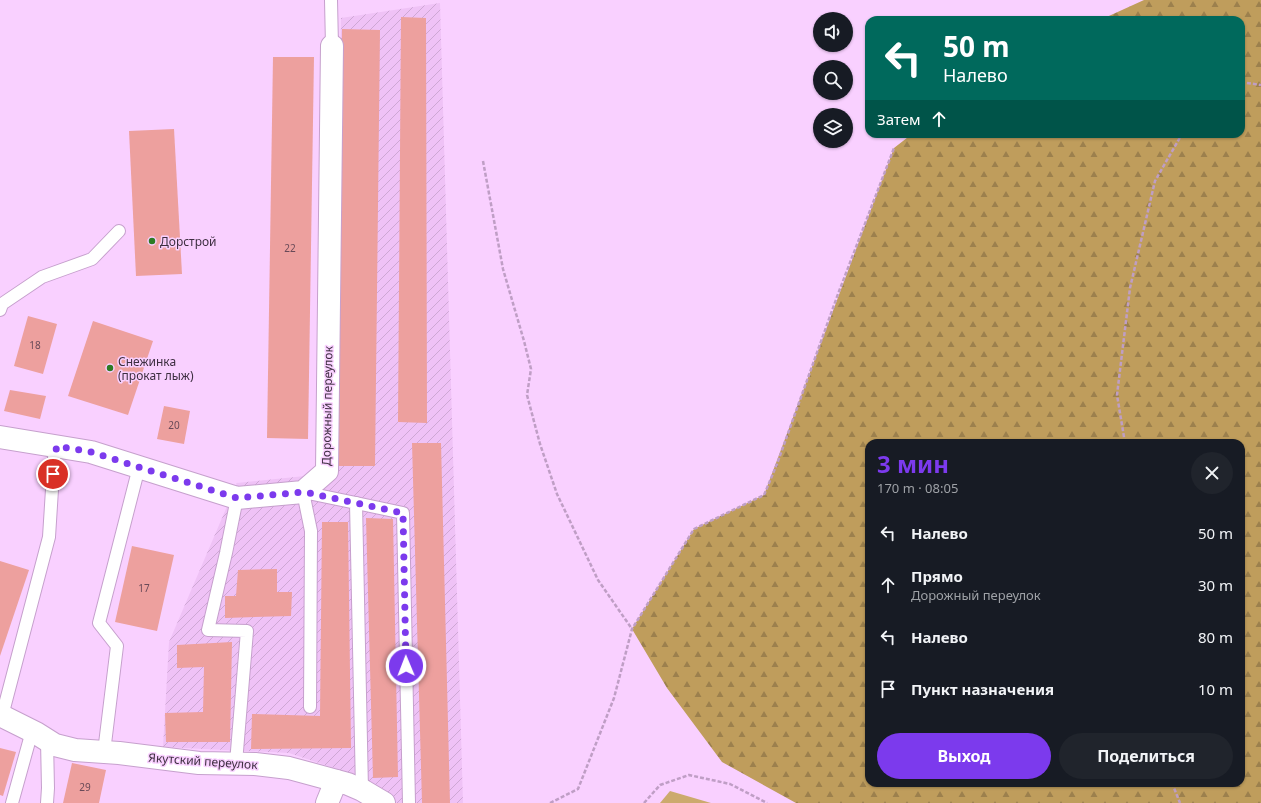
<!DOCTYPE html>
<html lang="ru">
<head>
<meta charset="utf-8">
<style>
	:root { --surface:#171b24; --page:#20242c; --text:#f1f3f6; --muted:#9ea1a6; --accent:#7c3aed }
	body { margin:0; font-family:"Noto Sans",sans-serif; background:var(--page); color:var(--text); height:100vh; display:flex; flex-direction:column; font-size:15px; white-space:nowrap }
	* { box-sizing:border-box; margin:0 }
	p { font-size:13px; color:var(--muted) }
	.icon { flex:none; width:22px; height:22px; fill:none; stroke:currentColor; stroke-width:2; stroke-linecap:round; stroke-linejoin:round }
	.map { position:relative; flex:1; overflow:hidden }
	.sheet { position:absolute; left:865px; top:439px; width:380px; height:348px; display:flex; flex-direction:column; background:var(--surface); border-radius:12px; box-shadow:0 1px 3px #0004 }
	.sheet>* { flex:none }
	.banner { position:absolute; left:865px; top:16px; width:380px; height:122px; border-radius:12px; box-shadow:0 1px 3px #0004; background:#00695c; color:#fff; overflow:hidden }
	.tools { position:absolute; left:813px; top:12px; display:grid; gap:8px }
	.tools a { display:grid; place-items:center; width:40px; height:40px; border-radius:50%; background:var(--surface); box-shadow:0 1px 3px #0004; font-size:20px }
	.pin { position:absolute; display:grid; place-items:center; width:34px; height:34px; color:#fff; margin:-17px; border:2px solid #fff; border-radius:50%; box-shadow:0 1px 4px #0007 }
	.me { position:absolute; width:44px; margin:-22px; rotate:359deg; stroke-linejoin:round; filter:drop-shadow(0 0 3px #0008) }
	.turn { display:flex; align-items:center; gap:14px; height:84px; padding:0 12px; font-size:18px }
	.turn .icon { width:52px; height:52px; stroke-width:2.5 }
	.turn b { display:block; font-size:28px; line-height:34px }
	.then { display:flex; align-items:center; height:38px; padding:0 12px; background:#0003; gap:8px; font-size:15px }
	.round { display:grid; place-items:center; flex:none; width:42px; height:42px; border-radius:21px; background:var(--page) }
	.headline { display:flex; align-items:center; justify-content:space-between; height:68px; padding:0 12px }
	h1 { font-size:24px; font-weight:700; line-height:30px; color:var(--accent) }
	.primary-button { display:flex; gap:8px; margin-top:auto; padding:8px 12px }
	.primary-button a { flex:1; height:46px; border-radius:24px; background:var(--accent); color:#fff; font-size:16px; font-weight:700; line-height:46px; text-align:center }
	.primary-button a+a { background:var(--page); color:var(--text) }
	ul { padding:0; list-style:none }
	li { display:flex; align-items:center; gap:12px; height:52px; padding:0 12px }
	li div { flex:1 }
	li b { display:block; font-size:15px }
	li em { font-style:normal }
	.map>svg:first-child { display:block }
</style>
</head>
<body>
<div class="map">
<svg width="1261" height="803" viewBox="0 0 1261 803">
	<defs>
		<pattern id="industrial-furrows" width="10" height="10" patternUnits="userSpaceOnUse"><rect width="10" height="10" fill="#efc2f6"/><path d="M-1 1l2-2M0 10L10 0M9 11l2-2" fill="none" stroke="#cea7d4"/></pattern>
		<pattern id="forest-firs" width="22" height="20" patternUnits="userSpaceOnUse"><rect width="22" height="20" fill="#bf9d5c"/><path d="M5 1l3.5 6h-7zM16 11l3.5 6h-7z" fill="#9c804d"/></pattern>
	</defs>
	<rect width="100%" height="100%" fill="#f9d0ff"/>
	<polygon fill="url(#industrial-furrows)" points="440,3 463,803 397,803 352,774 289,753 163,747 169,642 237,483 334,473 341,18"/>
	<path fill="url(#forest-firs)" fill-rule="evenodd" d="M1144,0h117v803h-465l-74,-41 -55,-74 -35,-59 62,-100 70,-34 130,-347 18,-14h329v-114h-141zM869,443h372v340h-372z"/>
	<polygon fill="#ccaa6d" points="670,791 711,803 660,803"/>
	<g fill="#eda09e">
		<polygon points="401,17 426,18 427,423 398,422"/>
		<polygon points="342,29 380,30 375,466 337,466"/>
		<polygon points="273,57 314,57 308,439 267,438"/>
		<polygon points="174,129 182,274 136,276 129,131"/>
		<polygon points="28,316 57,324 43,374 14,366"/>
		<polygon points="93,321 153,341 128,415 68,396"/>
		<polygon points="10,390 46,396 40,419 4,411"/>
		<polygon points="164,406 190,411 184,444 157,439"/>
		<polygon points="412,443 441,443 450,803 422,803"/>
		<polygon points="366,518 393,519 398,777 373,778"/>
		<polygon points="322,522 348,522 351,748 251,749 252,714 320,716"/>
		<polygon points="132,546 174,555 157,631 115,622"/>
		<polygon points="0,561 29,570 0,656"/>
		<polygon points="277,569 277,592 292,592 291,616 225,618 225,596 236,596 238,570"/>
		<polygon points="232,642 230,742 166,742 165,713 203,712 204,667 177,668 177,645"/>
		<polygon points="0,748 16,752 3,796 0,795"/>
		<polygon points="72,763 106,770 99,803 63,803"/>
	</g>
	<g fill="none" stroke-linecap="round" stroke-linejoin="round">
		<defs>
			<g id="service">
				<polyline points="331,0 332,46"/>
				<polyline points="0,310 2,304 42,277 92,259 119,231"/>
				<polyline points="356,503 403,513 409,803"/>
				<polyline points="310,707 311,531 303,492 356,503 362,790"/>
				<polyline points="2,716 49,537 54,458 57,446"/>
				<polyline points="104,752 117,646 99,623 139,467"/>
				<polyline points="236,763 247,631 208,630 226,553 237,498"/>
				<polyline points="12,803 32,731"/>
				<polyline points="47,803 48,788 47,740"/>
			</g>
			<g id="minor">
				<polyline points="0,437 91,452 237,498 303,492 327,471 332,46"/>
				<polyline points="0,715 36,733 55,745 75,750 119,753 199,763 255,764 289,768 348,784 362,790 384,803"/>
				<polyline points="327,803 336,781"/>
			</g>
		</defs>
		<use href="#service" stroke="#c6a0cd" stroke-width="14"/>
		<use href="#minor" stroke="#c6a0cd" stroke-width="24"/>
		<g stroke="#bf9ec5" stroke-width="2.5" stroke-dasharray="4 2" stroke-linecap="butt">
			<polyline points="1241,82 1261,85"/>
			<polyline points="483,161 503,269 524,341 531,369 527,395 540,444 557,494 598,580 632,629"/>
			<polyline points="1125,443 1117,395 1130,288 1155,181 1182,134"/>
			<polyline points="1172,783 1180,803"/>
			<polyline points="550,803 578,789 614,698 632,629 694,529 764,495 777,464 838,294 894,148"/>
			<polyline points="644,803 660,785 689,775 730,784 767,803"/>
		</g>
		<use href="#service" stroke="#fff" stroke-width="12"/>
		<use href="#minor" stroke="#fff" stroke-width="22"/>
	</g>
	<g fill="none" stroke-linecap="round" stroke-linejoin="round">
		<polyline stroke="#7c3aed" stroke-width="7" stroke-dasharray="0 12.6" points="53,474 54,458 57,446 91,452 237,498 304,492 403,513 406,666"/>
	</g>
	<g fill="#2c7b24" stroke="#f9d0ff" stroke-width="1.5">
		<circle cx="152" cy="241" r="4"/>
		<circle cx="110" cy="368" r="4"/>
	</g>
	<g text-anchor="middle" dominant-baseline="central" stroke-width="3" stroke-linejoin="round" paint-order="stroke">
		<g font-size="10" fill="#694a58">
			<text x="290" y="248">22</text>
			<text x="35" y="345">18</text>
			<text x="174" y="425">20</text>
			<text x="144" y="588">17</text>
			<text x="85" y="787">29</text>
		</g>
		<g font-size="12" fill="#3d2e40" stroke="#f9d0ff" text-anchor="start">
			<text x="160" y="241">Дорстрой</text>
			<text x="118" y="361">Снежинка<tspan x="118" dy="14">(прокат лыж)</tspan></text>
		</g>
		<g font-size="12" fill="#3d2e40" stroke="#f9d0ff">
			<text transform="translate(327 406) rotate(-89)">Дорожный переулок</text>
			<text transform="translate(203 761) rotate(4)">Якутский переулок</text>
		</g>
	</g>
</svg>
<div class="tools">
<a><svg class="icon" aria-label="sound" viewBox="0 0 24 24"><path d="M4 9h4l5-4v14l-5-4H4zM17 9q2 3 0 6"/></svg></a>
<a><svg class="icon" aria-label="search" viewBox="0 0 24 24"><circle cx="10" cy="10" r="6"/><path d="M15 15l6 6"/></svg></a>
<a><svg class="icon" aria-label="layers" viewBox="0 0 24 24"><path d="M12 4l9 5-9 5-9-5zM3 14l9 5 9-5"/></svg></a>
</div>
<div class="pin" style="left:53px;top:474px;background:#d93025"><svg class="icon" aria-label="arrive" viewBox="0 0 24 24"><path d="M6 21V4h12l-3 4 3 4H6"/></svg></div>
<svg class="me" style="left:406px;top:666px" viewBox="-20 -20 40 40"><circle r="17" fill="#7c3aed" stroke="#fff" stroke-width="3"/><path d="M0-11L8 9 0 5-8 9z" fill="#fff"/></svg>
<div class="banner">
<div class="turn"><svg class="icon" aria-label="left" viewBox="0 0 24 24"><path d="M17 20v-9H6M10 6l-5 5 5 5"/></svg><div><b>50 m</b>Налево</div></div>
<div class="then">Затем<svg class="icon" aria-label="ahead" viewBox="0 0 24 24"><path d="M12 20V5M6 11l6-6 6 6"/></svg></div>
</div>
<section class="sheet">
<div class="headline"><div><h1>3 мин</h1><p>170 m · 08:05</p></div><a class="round"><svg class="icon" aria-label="close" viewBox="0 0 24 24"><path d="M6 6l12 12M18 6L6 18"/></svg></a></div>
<ul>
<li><svg class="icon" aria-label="left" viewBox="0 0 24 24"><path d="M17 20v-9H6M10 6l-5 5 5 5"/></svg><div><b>Налево</b></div><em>50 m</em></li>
<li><svg class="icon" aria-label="ahead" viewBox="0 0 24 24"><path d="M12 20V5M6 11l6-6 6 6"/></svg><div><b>Прямо</b><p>Дорожный переулок</p></div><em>30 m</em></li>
<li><svg class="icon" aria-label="left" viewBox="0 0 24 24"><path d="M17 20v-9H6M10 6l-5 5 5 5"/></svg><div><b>Налево</b></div><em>80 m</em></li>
<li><svg class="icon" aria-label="arrive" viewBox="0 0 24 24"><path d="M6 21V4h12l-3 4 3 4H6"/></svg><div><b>Пункт назначения</b></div><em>10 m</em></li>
</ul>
<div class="primary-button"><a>Выход</a><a>Поделиться</a></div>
</section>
</div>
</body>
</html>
